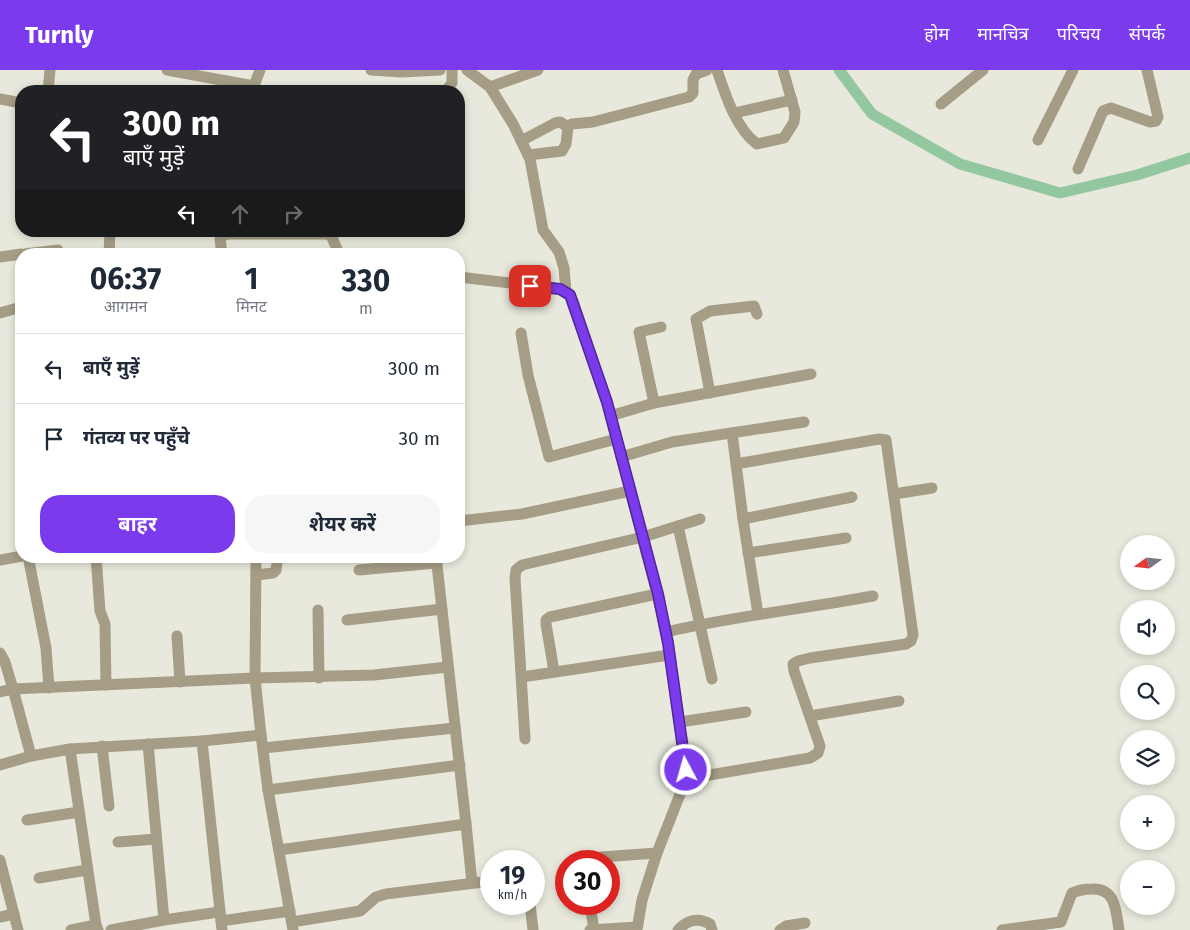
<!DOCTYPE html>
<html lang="hi">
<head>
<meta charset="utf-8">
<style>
	:root { --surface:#fff; --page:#f6f6f7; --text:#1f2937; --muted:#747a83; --line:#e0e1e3; --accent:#7c3aed }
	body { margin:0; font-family:"Fira Sans","Noto Sans Devanagari",sans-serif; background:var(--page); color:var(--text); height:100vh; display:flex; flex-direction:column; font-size:19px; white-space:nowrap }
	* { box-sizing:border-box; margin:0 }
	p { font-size:16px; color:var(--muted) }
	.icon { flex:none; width:28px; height:28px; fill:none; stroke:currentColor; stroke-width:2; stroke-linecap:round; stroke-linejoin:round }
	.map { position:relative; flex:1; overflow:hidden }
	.details { position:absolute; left:15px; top:178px; width:450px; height:315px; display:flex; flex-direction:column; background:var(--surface); border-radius:20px; box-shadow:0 2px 8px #0003 }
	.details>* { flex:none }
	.banner { position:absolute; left:15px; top:15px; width:450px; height:152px; border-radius:20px; box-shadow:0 2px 8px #0003; background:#202124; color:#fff; overflow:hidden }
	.needle { width:32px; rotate:255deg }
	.controls { position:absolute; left:1120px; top:465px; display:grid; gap:10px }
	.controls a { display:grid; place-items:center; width:55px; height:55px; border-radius:50%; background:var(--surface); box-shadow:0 2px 8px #0003; font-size:25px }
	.speed { position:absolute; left:480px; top:780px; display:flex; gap:10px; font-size:25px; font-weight:700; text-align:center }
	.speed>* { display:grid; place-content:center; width:65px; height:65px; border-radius:50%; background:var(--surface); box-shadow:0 2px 8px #0003; line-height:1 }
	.speed small { font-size:12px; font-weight:400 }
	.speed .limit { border:8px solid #d22; background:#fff; color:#111 }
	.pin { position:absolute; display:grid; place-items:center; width:42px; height:42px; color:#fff; margin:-21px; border-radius:10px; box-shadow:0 2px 8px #0006 }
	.me { position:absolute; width:55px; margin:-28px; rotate:354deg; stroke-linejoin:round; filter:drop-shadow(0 0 4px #0008) }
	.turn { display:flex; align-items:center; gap:18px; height:105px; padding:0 25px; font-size:22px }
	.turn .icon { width:65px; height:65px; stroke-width:2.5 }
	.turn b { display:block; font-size:35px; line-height:42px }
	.lanes { display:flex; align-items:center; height:48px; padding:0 25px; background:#0003; justify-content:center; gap:25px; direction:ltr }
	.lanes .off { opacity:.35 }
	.eta { display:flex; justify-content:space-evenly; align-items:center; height:85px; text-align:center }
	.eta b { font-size:30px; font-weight:700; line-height:35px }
	.action { display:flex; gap:10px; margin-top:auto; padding:10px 25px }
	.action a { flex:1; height:58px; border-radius:20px; background:var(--accent); color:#fff; font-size:20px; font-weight:700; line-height:58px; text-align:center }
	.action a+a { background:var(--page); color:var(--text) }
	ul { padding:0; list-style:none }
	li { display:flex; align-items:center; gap:15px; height:70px; padding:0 25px; border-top:1px solid var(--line) }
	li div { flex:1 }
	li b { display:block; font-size:19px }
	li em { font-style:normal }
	header { display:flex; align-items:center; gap:30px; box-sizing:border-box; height:70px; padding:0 25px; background:var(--accent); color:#fff }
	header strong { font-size:24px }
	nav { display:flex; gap:28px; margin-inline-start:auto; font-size:18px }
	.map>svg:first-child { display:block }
</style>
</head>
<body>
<header>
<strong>Turnly</strong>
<nav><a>होम</a><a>मानचित्र</a><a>परिचय</a><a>संपर्क</a></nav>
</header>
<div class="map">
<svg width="1190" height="860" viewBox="0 0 1190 860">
	<rect width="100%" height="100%" fill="#e8e9dc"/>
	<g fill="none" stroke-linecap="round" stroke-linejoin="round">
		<polyline stroke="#93c7a0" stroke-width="11" points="839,0 872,44 960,94 1060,123 1137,105 1190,88"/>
		<g stroke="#a59d85" stroke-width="11">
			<polyline points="167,0 254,16"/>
			<polyline points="371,0 402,2 440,0"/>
			<polyline points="467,0 490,17 513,54 530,89 543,160 559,182 564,198 566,222"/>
			<path d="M717,0c8,24 19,59 40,74l27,-6 10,-16 1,-10 -12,-42"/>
			<polyline points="490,17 538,0"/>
			<polyline points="48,21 50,0"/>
			<polyline points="252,21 260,0"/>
			<polyline points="446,21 452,13 452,0"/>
			<polyline points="0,29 21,33"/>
			<polyline points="941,34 983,0"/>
			<polyline points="734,43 792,30"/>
			<polyline points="1038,70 1073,0"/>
			<polyline points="521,71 555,53 560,52 568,57"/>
			<polyline points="528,85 562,81 566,74 568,57 572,54 593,52 689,27 693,23 693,10 696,4 707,0"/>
			<polyline points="1078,99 1103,41 1111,38 1150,52 1156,51 1158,47 1147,0"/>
			<polyline points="25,184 58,180"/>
			<polyline points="109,184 110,161"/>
			<polyline points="222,184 220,169 225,164 326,164 331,165 339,184"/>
			<polyline points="0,187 21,184"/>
			<polyline points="459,207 560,219 570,225 573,231 607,333 657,524 668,573 686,700 686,709 657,783 642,830 637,860"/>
			<polyline points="0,243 21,237"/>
			<polyline points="521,263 528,305 549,387 616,369"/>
			<polyline points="710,323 696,249 710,241 754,236 757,244"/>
			<polyline points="654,333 639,262 661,257"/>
			<polyline points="610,346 654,333 811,304"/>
			<polyline points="732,363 736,394"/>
			<polyline points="621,387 672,372 804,352"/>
			<polyline points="894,424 932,418"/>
			<polyline points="459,451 522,444 630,421"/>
			<polyline points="678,456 712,609"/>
			<polyline points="748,483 846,468"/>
			<polyline points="28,486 46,578 49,618"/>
			<polyline points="96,486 100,541 105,554 106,615"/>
			<polyline points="256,486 255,608 261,665 268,720 293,860"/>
			<polyline points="436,486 466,754"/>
			<polyline points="0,490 22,486"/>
			<polyline points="359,500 436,493"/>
			<polyline points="256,505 273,503 276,500 278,486"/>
			<polyline points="318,540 319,608"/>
			<polyline points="758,544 743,449 852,427"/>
			<polyline points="347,550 442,539"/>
			<path d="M666,562c68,-16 138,-23 207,-36"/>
			<polyline points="177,566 180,612"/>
			<polyline points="0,583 5,592 13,619 0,622"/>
			<polyline points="554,601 546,554 546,550 550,547 657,524"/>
			<polyline points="522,607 669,585"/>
			<polyline points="810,646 899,631"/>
			<polyline points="680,652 746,642"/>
			<polyline points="525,669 515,508 516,500 522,495 643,467 700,449"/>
			<polyline points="202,671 222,860"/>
			<polyline points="148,674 164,850"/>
			<polyline points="102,676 109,736"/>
			<polyline points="263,678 455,658"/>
			<polyline points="70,679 31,686 13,619 255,608 374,605 448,597"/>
			<polyline points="0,695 31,686"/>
			<polyline points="686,709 810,688 818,683 820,676 794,601 793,594 798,591 810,588 906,574 911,571 913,565 886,370 879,369 736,394 743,449"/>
			<polyline points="268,720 460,695"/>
			<polyline points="27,750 79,742"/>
			<polyline points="118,772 156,769"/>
			<polyline points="279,780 466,754 472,813"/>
			<polyline points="0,790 18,860"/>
			<polyline points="590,791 601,787 657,783"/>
			<polyline points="39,808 87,800"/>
			<polyline points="530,834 533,860"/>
			<polyline points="590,834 594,860"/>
			<polyline points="0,847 14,844"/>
			<polyline points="221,851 290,841"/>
			<polyline points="292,852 360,841 376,827 386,824 491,811"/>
			<polyline points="71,860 96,855"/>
			<polyline points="98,860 96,855 70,679 202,671 261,665"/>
			<polyline points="111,860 164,850 219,842"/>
			<polyline points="590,860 637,857"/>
			<path d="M678,860c9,-10 20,-13 32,-6l2,6"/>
			<polyline points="780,860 786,856 805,853"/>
			<path d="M1002,860l59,-8 11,-29c7,-3 12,-4 20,-4 24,-1 24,22 27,41"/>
		</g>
	</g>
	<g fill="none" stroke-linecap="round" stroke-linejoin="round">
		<defs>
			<polyline id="route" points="530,216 560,219 570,225 607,332 658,524 668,573 686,700"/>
		</defs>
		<use href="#route" stroke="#51269a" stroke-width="12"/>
		<use href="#route" stroke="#7c3aed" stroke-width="9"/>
	</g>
</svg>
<div class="controls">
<a><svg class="needle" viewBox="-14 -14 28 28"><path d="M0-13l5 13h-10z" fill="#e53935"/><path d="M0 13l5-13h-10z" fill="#747a83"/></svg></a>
<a><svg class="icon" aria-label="sound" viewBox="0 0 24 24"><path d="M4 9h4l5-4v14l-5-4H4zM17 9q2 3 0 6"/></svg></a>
<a><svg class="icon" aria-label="search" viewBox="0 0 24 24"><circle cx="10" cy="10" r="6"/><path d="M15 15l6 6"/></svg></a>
<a><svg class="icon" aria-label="layers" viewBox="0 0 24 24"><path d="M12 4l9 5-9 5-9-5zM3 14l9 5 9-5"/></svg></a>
<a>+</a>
<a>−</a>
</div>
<div class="speed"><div>19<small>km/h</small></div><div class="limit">30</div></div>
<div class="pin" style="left:530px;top:216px;background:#d93025"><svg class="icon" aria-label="arrive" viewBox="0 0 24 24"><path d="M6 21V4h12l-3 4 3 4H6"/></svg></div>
<svg class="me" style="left:686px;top:700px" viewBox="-20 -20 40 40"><circle r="17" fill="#7c3aed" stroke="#fff" stroke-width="3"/><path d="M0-11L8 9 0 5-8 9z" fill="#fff"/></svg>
<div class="banner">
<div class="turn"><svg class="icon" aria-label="left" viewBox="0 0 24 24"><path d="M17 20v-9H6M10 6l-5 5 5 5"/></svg><div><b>300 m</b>बाएँ मुड़ें</div></div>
<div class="lanes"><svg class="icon" aria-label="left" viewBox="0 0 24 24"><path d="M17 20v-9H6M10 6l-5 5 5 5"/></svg><svg class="icon off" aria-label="ahead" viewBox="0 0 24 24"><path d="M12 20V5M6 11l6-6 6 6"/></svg><svg class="icon off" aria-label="right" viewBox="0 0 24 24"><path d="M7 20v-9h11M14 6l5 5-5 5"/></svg></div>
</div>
<section class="details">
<div class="eta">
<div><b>06:37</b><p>आगमन</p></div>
<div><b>1</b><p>मिनट</p></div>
<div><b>330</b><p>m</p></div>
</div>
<ul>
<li><svg class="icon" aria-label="left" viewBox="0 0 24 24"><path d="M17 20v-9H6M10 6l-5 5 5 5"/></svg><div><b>बाएँ मुड़ें</b></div><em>300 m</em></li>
<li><svg class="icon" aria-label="arrive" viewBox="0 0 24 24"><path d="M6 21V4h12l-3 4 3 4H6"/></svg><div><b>गंतव्य पर पहुँचे</b></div><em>30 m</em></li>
</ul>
<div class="action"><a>बाहर</a><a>शेयर करें</a></div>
</section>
</div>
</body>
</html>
